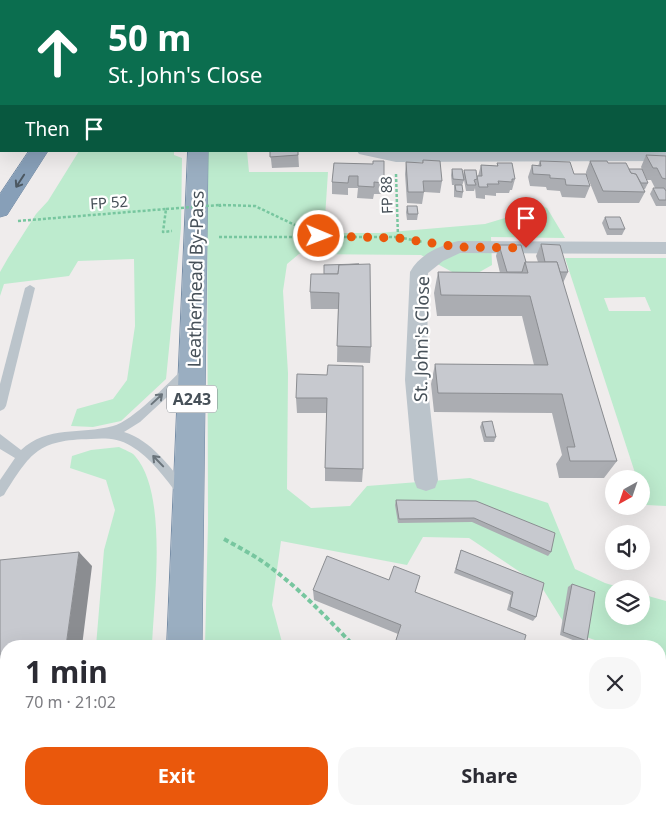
<!DOCTYPE html>
<html lang="en">
<head>
<meta charset="utf-8">
<style>
	:root { --surface:#fff; --page:#f7f7f7; --text:#2b2b33; --muted:#7c7c81; --accent:#ea580c }
	body { margin:0; font-family:"Noto Sans",sans-serif; background:var(--page); color:var(--text); height:100vh; display:flex; flex-direction:column; font-size:19px; white-space:nowrap }
	* { box-sizing:border-box; margin:0 }
	p { font-size:16px; color:var(--muted) }
	.icon { flex:none; width:28px; height:28px; fill:none; stroke:currentColor; stroke-width:2; stroke-linecap:round; stroke-linejoin:round }
	.map { position:relative; flex:1; overflow:hidden }
	.drawer { position:absolute; left:0px; top:640px; width:666px; height:175px; display:flex; flex-direction:column; background:var(--surface); border-radius:20px 20px 0 0; box-shadow:0 5px 20px #0002 }
	.drawer>* { flex:none }
	.guide { position:absolute; left:0px; top:0px; width:666px; height:152px; box-shadow:0 5px 20px #0002; background:#0b6e4f; color:#fff; overflow:hidden }
	.needle { width:32px; rotate:220deg }
	.controls { position:absolute; left:605px; top:470px; display:grid; gap:10px }
	.controls a { display:grid; place-items:center; width:45px; height:45px; border-radius:50%; background:var(--surface); box-shadow:0 5px 20px #0002; font-size:25px }
	.pin { position:absolute; display:grid; place-items:center; width:42px; height:42px; color:#fff; margin:-51px -21px; border-radius:50% 50% 50% 0; rotate:-45deg; box-shadow:0 0 5px #0007 }
	.pin .icon { rotate:45deg }
	.me { position:absolute; width:55px; margin:-28px; rotate:91deg; stroke-linejoin:round; filter:drop-shadow(0 0 4px #0008) }
	.turn { display:flex; align-items:center; gap:18px; height:105px; padding:0 25px; font-size:22px }
	.turn .icon { width:65px; height:65px; stroke-width:2.5 }
	.turn b { display:block; font-size:35px; line-height:42px }
	.then { display:flex; align-items:center; height:48px; padding:0 25px; background:#0003; gap:10px; font-size:19px }
	.round { display:grid; place-items:center; flex:none; width:52px; height:52px; border-radius:20px; background:var(--page) }
	.overview { display:flex; align-items:center; justify-content:space-between; height:85px; padding:0 25px }
	h1 { font-size:30px; font-weight:700; line-height:38px }
	.action { display:flex; gap:10px; margin-top:auto; padding:10px 25px }
	.action a { flex:1; height:58px; border-radius:20px; background:var(--accent); color:#fff; font-size:20px; font-weight:700; line-height:58px; text-align:center }
	.action a+a { background:var(--page); color:var(--text) }
	.map>svg:first-child { display:block }
</style>
</head>
<body>
<div class="map">
<svg width="666" height="815" viewBox="0 0 666 815">
	<rect width="100%" height="100%" fill="#efecec"/>
	<g fill="#bdebce" fill-rule="evenodd">
		<polygon points="79,151 174,151 174,155 182,158 181,228 166,379 121,421 93,427 71,426 77,409 113,399 127,380 135,326 134,259 78,261 69,276 4,284 0,296 0,272 8,258 36,214 48,201"/>
		<polygon points="207,151 247,151 249,172 328,172 324,233 379,233 485,224 522,213 529,200 547,208 565,238 491,237 492,265 476,274 454,273 421,255 299,254 287,264 283,291 288,373 287,489 311,508 350,506 367,486 470,478 548,503 575,569 605,583 625,589 614,589 614,616 641,616 641,594 666,601 666,665 660,663 660,646 612,646 569,631 541,586 469,538 423,537 407,565 281,541 272,605 283,646 205,646 208,524"/>
		<path d="M565,258h101v248l-20,-1 -5,-14v-12h-4zM645,297l6,14h-42l-5,-13z"/>
		<path d="M119,447c5,3 13,5 16,9 33,37 19,142 17,190h-56l8,-96 11,-40 -9,-30 -36,-12 2,-12 19,-6z"/>
		<rect x="83" y="809" width="62" height="6"/>
		<polygon points="201,809 265,809 263,815 201,815"/>
	</g>
	<g fill="none" stroke-linecap="round" stroke-linejoin="round">
		<defs>
			<g id="trunk">
				<polygon points="188,151 208,151 202,646 167,646"/>
				<rect x="158" y="809" width="40" height="6"/>
			</g>
			<g id="motorway">
				<rect x="88" y="0" width="14" height="1"/>
				<polygon points="1,132 1,145 0,146 0,133"/>
				<polygon points="29,151 48,151 7,215 0,217 0,194"/>
			</g>
		</defs>
		<use href="#trunk" stroke="#728aa4" stroke-width="1"/>
		<use href="#motorway" stroke="#728aa4" stroke-width="1"/>
		<g stroke="#77c69f" stroke-width="2.5" stroke-dasharray="3 2" stroke-linecap="butt">
			<polyline points="396,174 398,237"/>
			<polyline points="220,207 220,205 255,206 318,236"/>
			<polyline points="18,221 166,209 163,232 172,231"/>
			<polyline points="219,237 398,237 423,242"/>
		</g>
		<path stroke="#77c69f" stroke-width="4" stroke-dasharray="5 3" stroke-linecap="butt" d="M224,539c16,9 32,17 46,28 31,23 57,51 84,79"/>
		<g fill="#bbc4cb" fill-rule="evenodd">
			<polygon points="30,285 35,288 6,406 4,409 0,411 0,384 25,288"/>
			<path d="M188,367l5,4 -1,3 -52,48 -16,10c28,9 45,34 63,56l2,4 -2,4 -4,2 -4,-2c-14,-18 -28,-38 -48,-50 -13,-8 -26,-8 -40,-7 -53,1 -60,13 -87,56l-4,2v-17l15,-22 -15,-9v-15l21,16c27,-25 59,-15 92,-24 20,-5 55,-43 71,-58z"/>
			<polygon points="596,809 616,809 619,815 598,815"/>
		</g>
		<g fill="#bbc4cb" fill-rule="evenodd">
			<rect x="254" y="0" width="12" height="1"/>
			<rect x="388" y="0" width="12" height="1"/>
			<rect x="521" y="0" width="12" height="1"/>
			<polygon points="357,151 666,151 666,161 396,162 359,154"/>
			<path d="M458,241l208,1v12l-206,-1 -17,8 -15,12 -1,107 11,100 -3,8 -9,3 -9,-3 -3,-8 -9,-100 5,-108c10,-18 29,-26 48,-31z"/>
		</g>
		<use href="#trunk" fill="#9aaec1" fill-rule="evenodd"/>
		<use href="#motorway" fill="#879fb8" fill-rule="evenodd"/>
		<polyline stroke="#77c69f" stroke-width="2.5" stroke-dasharray="3 2" stroke-linecap="butt" points="166,209 220,205"/>
	</g>
	<g fill="#abadb2">
		<rect x="542" y="0" width="19" height="1"/>
		<rect x="607" y="0" width="50" height="1"/>
		<polygon points="661,0 666,0 666,87 665,87 665,1 661,1"/>
		<rect x="665" y="113" width="1" height="30"/>
		<polygon points="270,151 298,151 299,167 272,168"/>
		<polygon points="646,155 666,156 666,206 656,206 650,194 653,188 655,188 651,180 647,180 641,167"/>
		<polygon points="423,160 442,181 440,193 424,192 422,204 407,203 405,174 406,162 422,163"/>
		<polygon points="540,161 574,174 586,174 586,172 590,161 608,163 629,169 648,183 645,189 644,189 645,192 639,203 598,203 587,176 590,186 585,198 562,197 560,191 547,190 546,187 530,186 528,177 532,165 538,166"/>
		<polygon points="334,163 384,183 383,194 374,194 373,199 357,198 358,188 348,188 348,195 332,194 332,182"/>
		<polygon points="497,163 515,179 512,190 510,190 509,193 496,193 496,196 485,195 485,199 476,198 475,188 474,191 466,191 464,180 462,186 463,192 462,198 454,197 454,185 452,185 451,175 452,169 463,175 464,170 477,178 478,176 481,165 497,166"/>
		<polygon points="407,206 418,214 417,220 407,220 406,212"/>
		<polygon points="605,217 625,229 622,235 607,235 602,223"/>
		<polygon points="541,244 568,272 563,283 617,461 604,478 559,478 556,464 562,455 552,413 434,412 431,384 435,364 534,365 522,316 437,316 434,293 438,272 500,273 496,256 499,245 526,262 538,262 536,256"/>
		<polygon points="324,265 371,347 370,363 337,362 338,309 311,309 310,292 324,274"/>
		<polygon points="327,375 363,469 362,482 325,481 325,468 327,413 297,413 296,398"/>
		<polygon points="482,422 496,437 494,442 484,442 480,427"/>
		<polygon points="396,500 476,501 551,552 548,556 472,522 398,523 395,505"/>
		<polygon points="461,550 544,583 536,617 533,621 507,610 511,595 454,573"/>
		<polygon points="572,584 587,641 583,644 560,635 568,587"/>
		<polygon points="313,590 415,592 523,646 394,646 398,634 314,600"/>
		<polygon points="666,660 666,738 660,740 660,663"/>
		<polygon points="418,809 479,809 478,815 416,815"/>
	</g>
	<g fill="#8b8d91">
		<polygon points="79,552 92,566 82,646 66,646"/>
		<polygon points="43,809 62,809 61,815 42,815"/>
	</g>
	<g fill="#c7c9cf" stroke="#8b8d91">
		<polygon points="282,0 284,0 294,1 281,1"/>
		<polygon points="352,0 356,0 372,1 352,1"/>
		<rect x="411" y="0" width="29" height="1"/>
		<rect x="490" y="0" width="17" height="1"/>
		<polygon points="566,0 577,0 576,1 566,1"/>
		<polygon points="621,0 657,0 657,1 633,1"/>
		<polygon points="665,21 666,21 666,54 665,53"/>
		<rect x="665" y="113" width="1" height="18"/>
		<polygon points="270,151 298,151 298,155 270,157"/>
		<polygon points="646,155 666,156 666,179 662,178 657,168 653,168"/>
		<polygon points="423,160 440,161 442,181 423,181 424,192 408,192 406,162 423,163"/>
		<polygon points="373,161 384,161 384,183 374,182 374,187 358,186 358,176 349,176 348,183 332,182 334,163 373,164"/>
		<polygon points="540,161 570,162 574,174 586,174 590,186 566,185 565,179 550,178 550,175 533,174 532,165 541,166"/>
		<polygon points="590,161 607,161 608,163 626,163 631,173 636,174 645,192 603,191"/>
		<polygon points="497,163 512,163 515,179 512,179 512,182 498,181 499,184 487,184 488,187 479,187 477,176 482,176 481,165 498,166"/>
		<polygon points="452,169 462,169 464,180 453,179"/>
		<polygon points="629,169 642,169 648,183 641,183 636,174 631,173"/>
		<polygon points="464,170 476,170 477,178 477,179 474,180 476,185 467,185"/>
		<polygon points="455,185 462,185 463,192 456,191"/>
		<polygon points="653,188 664,188 666,191 666,200 659,200"/>
		<polygon points="407,206 417,206 418,214 408,214"/>
		<polygon points="605,217 620,217 625,229 609,229"/>
		<polygon points="541,244 560,245 568,272 560,272 557,262 545,262"/>
		<polygon points="499,245 521,245 526,262 525,262 522,272 507,272"/>
		<polygon points="525,262 557,262 617,461 570,461 567,447 575,447 562,394 438,393 435,364 548,365 530,296 441,295 438,272 528,273"/>
		<polygon points="359,264 339,265 338,274 324,274 324,265"/>
		<polygon points="370,264 371,347 337,346 339,293 310,292 311,274 338,274 339,265"/>
		<polygon points="328,365 363,366 363,469 325,468 327,398 296,398 297,374 327,375"/>
		<polygon points="492,421 496,437 486,437 482,422"/>
		<polygon points="396,500 476,501 555,533 551,552 474,518 399,519"/>
		<polygon points="461,550 544,583 536,617 510,607 513,592 456,569"/>
		<polygon points="79,552 66,646 6,646 6,809 43,809 42,815 0,815 0,560"/>
		<polygon points="327,556 389,580 394,566 420,576 415,592 526,635 523,646 451,646 440,642 438,646 394,646 401,625 313,590"/>
		<polygon points="572,584 595,592 587,641 563,632"/>
		<polygon points="660,672 666,675 666,731 660,729"/>
		<polygon points="422,809 479,809 478,815 421,815"/>
	</g>
	<defs><path id="oneway-shaft" d="M-6 0H5M1.5-3L5.5 0L1.5 3" fill="none" stroke-width="1.6" stroke-linecap="round" stroke-linejoin="round" transform="scale(1.25)"/></defs>
	<use stroke="#4c5862" href="#oneway-shaft" transform="translate(20 181) rotate(123)"/>
	<g stroke="#69737a">
		<use href="#oneway-shaft" transform="translate(157 399) rotate(-43)"/>
		<use href="#oneway-shaft" transform="translate(158 461) rotate(-134)"/>
	</g>
	<g fill="none" stroke-linecap="round" stroke-linejoin="round">
		<polyline stroke="#ea580c" stroke-width="9" stroke-dasharray="0 16.2" points="319,236 398,238 458,247 526,248"/>
	</g>
	<g text-anchor="middle" dominant-baseline="central" stroke-width="4.5" stroke-linejoin="round" paint-order="stroke">
		<g font-size="15" fill="#465058" stroke="#fff">
			<text transform="translate(386 195) rotate(-92)">FP 88</text>
			<text transform="translate(109 202) rotate(-4)">FP 52</text>
		</g>
		<rect fill="#fff" stroke="#7e848a" stroke-width="1" x="167" y="385.5" width="50" height="27" rx="4"/>
		<g font-size="16" font-weight="bold" fill="#465058">
			<text x="192" y="399">A243</text>
		</g>
		<g font-size="18" fill="#465058" stroke="#fff">
			<text transform="translate(195 279) rotate(-89)">Leatherhead By-Pass</text>
			<text transform="translate(421 339) rotate(-89)">St. John's Close</text>
		</g>
	</g>
</svg>
<div class="controls">
<a><svg class="needle" viewBox="-14 -14 28 28"><path d="M0-13l5 13h-10z" fill="#e53935"/><path d="M0 13l5-13h-10z" fill="#7c7c81"/></svg></a>
<a><svg class="icon" aria-label="sound" viewBox="0 0 24 24"><path d="M4 9h4l5-4v14l-5-4H4zM17 9q2 3 0 6"/></svg></a>
<a><svg class="icon" aria-label="layers" viewBox="0 0 24 24"><path d="M12 4l9 5-9 5-9-5zM3 14l9 5 9-5"/></svg></a>
</div>
<div class="pin" style="left:526px;top:248px;background:#d93025"><svg class="icon" aria-label="arrive" viewBox="0 0 24 24"><path d="M6 21V4h12l-3 4 3 4H6"/></svg></div>
<svg class="me" style="left:319px;top:236px" viewBox="-20 -20 40 40"><circle r="17" fill="#ea580c" stroke="#fff" stroke-width="3"/><path d="M0-11L8 9 0 5-8 9z" fill="#fff"/></svg>
<div class="guide">
<div class="turn"><svg class="icon" aria-label="ahead" viewBox="0 0 24 24"><path d="M12 20V5M6 11l6-6 6 6"/></svg><div><b>50 m</b>St. John's Close</div></div>
<div class="then">Then<svg class="icon" aria-label="arrive" viewBox="0 0 24 24"><path d="M6 21V4h12l-3 4 3 4H6"/></svg></div>
</div>
<section class="drawer">
<div class="overview"><div><h1>1 min</h1><p>70 m · 21:02</p></div><a class="round"><svg class="icon" aria-label="close" viewBox="0 0 24 24"><path d="M6 6l12 12M18 6L6 18"/></svg></a></div>
<div class="action"><a>Exit</a><a>Share</a></div>
</section>
</div>
</body>
</html>
